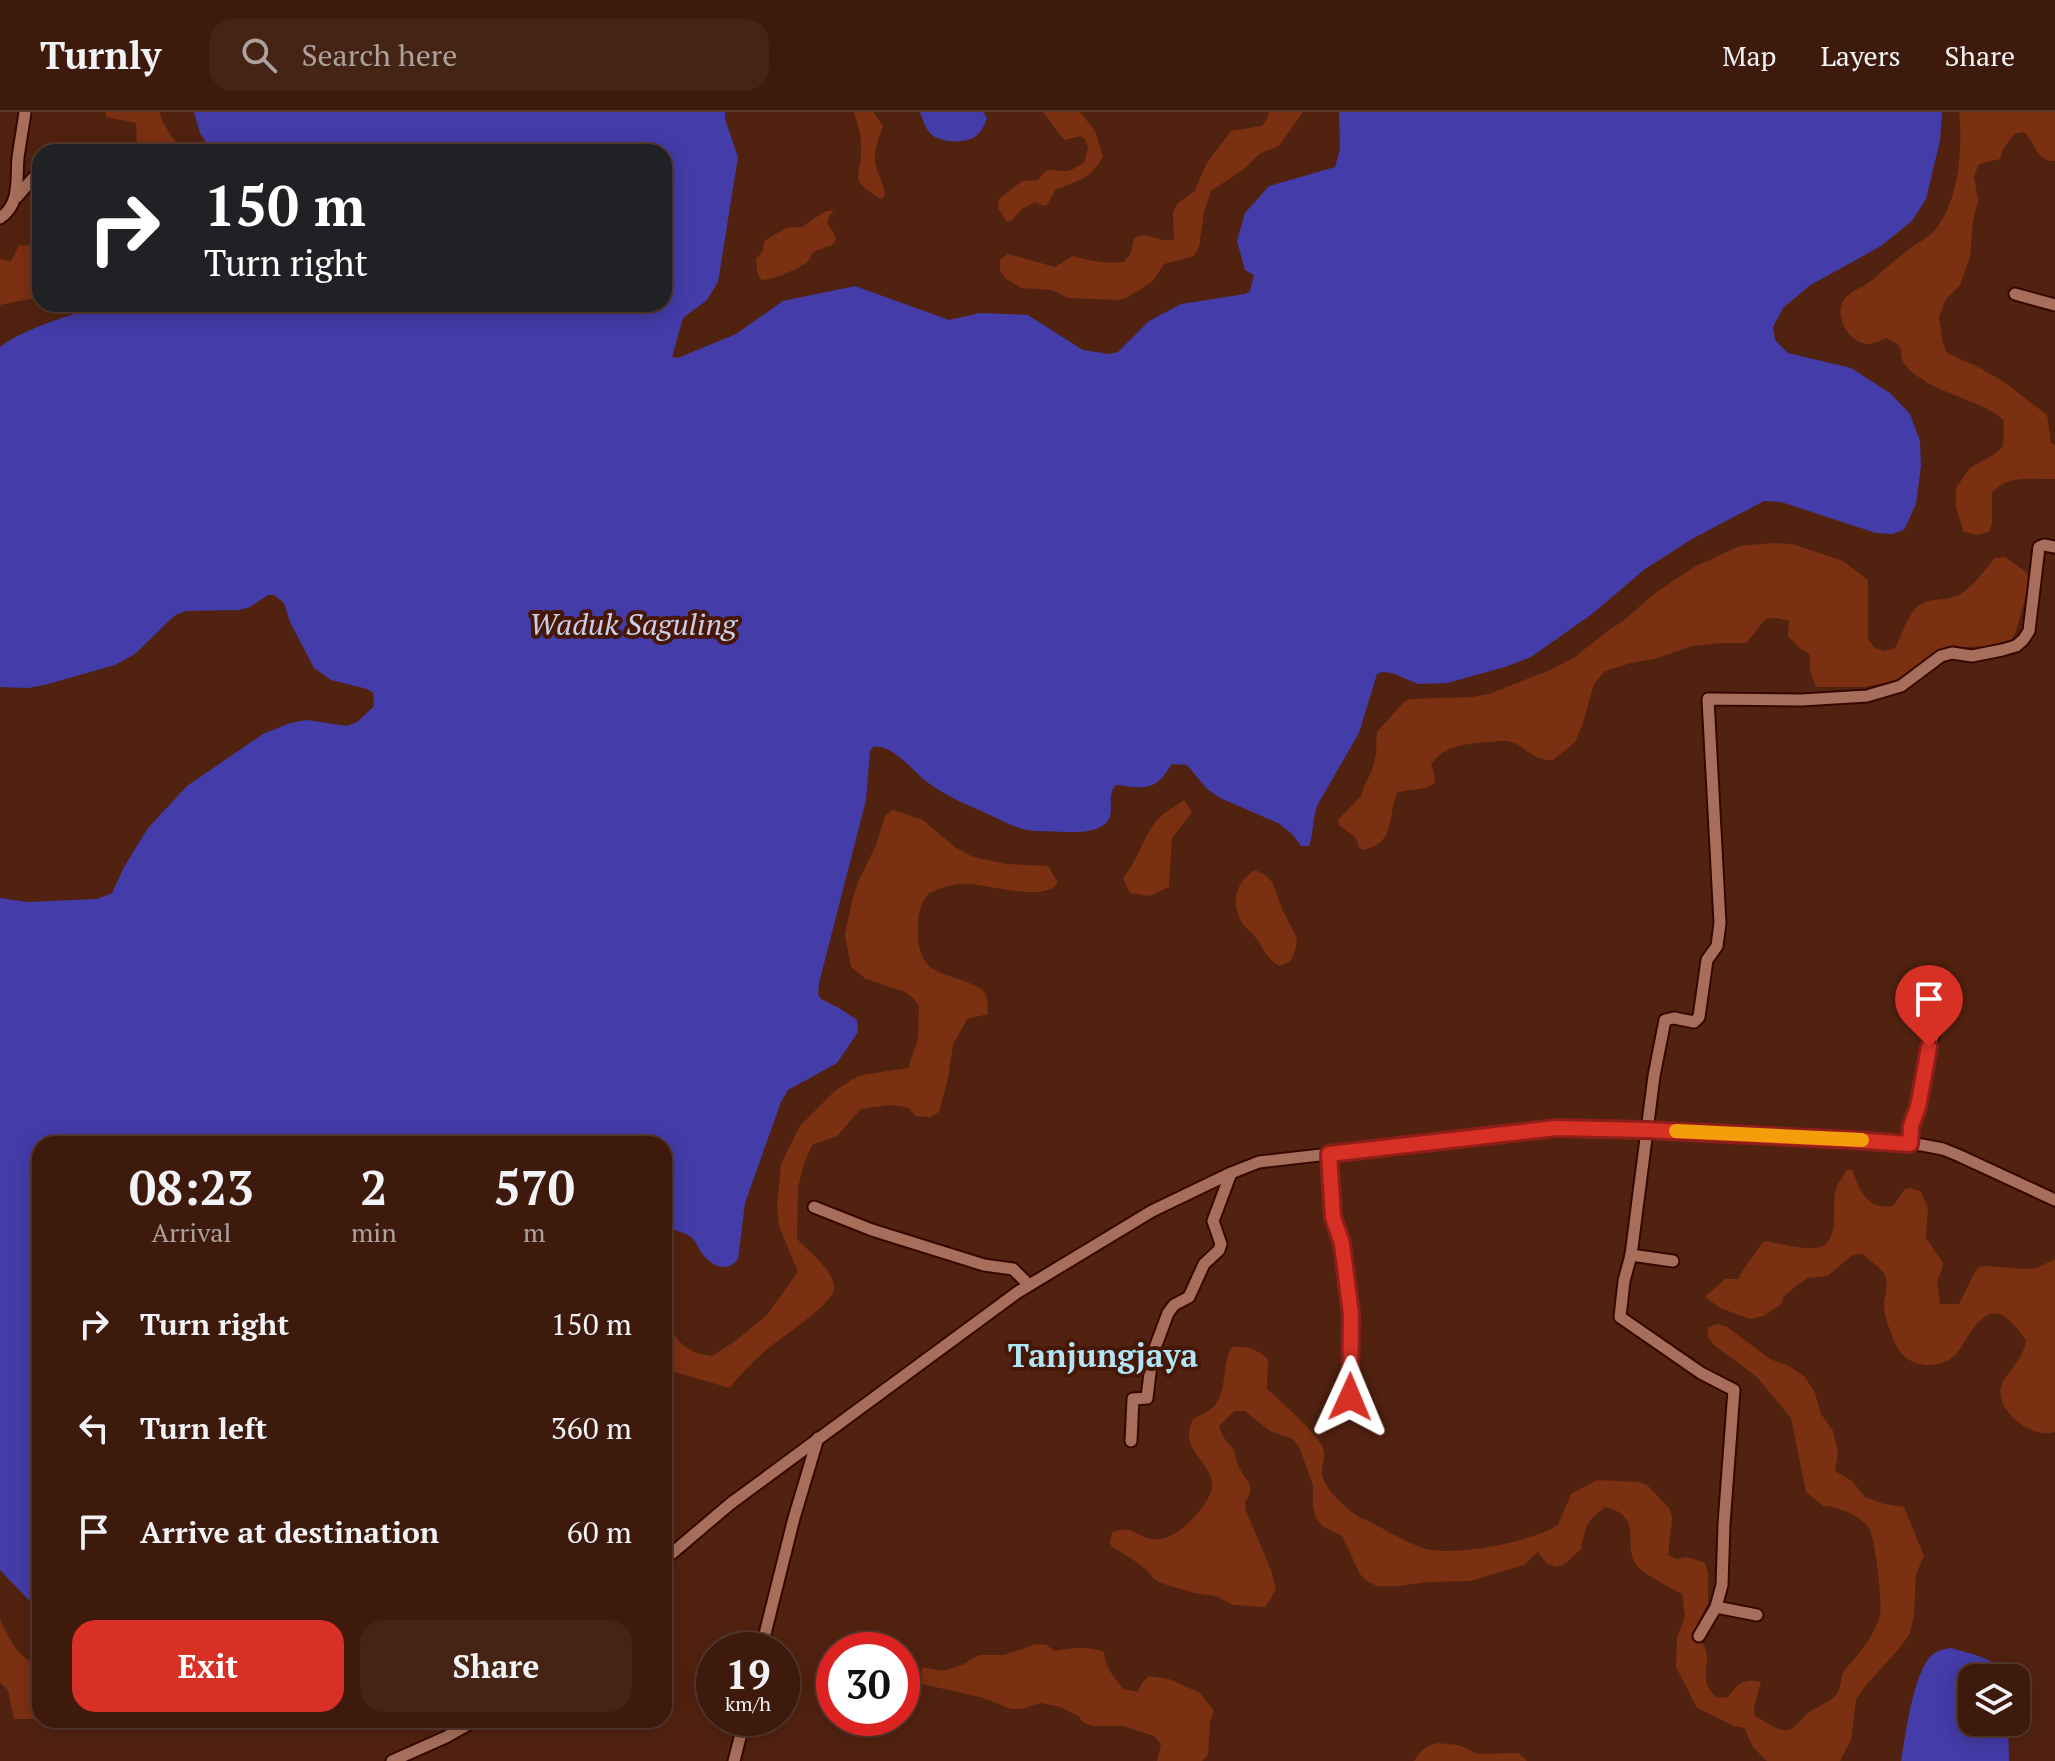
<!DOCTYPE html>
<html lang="en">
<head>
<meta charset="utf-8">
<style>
	:root { --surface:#3e1a0c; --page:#452315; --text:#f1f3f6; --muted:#ada19d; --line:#57382d; --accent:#d93025 }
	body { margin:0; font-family:"PT Serif",serif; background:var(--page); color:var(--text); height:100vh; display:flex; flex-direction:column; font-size:30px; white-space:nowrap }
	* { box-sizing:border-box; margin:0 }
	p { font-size:26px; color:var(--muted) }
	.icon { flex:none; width:44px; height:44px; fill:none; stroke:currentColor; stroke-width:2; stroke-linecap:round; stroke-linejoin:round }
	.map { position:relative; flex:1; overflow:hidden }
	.side { position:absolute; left:32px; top:1024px; width:640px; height:592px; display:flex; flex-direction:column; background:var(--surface); border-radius:24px; box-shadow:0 4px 20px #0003,0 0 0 2px var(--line) }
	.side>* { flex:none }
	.guide { position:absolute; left:32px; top:32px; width:640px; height:168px; border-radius:24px; box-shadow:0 4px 20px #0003,0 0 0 2px var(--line); background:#202124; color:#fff; overflow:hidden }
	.fabs { position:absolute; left:1958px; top:1552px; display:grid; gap:16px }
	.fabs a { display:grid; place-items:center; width:72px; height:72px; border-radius:16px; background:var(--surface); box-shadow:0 4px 20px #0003,0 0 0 2px var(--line); font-size:40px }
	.speed { position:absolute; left:696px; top:1520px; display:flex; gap:16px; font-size:40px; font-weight:700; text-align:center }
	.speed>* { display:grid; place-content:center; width:104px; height:104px; border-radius:50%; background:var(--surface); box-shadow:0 4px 20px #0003,0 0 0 2px var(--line); line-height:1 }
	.speed small { font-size:20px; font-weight:400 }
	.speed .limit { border:12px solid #d22; background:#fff; color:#111 }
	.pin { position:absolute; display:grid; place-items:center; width:68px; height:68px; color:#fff; margin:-82px -34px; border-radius:50% 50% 50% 0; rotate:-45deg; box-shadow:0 0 8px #0007 }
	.pin .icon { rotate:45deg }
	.me { position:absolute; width:88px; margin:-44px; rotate:1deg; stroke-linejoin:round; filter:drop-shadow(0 0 6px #0008) }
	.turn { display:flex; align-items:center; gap:28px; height:168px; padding:0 40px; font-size:36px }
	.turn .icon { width:104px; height:104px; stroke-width:2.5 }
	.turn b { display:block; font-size:56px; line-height:68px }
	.eta { display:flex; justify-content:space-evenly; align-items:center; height:136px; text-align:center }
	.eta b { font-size:48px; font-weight:800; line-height:56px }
	.primary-button { display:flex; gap:16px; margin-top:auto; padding:16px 40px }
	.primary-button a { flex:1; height:92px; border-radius:24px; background:var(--accent); color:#fff; font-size:32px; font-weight:800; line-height:92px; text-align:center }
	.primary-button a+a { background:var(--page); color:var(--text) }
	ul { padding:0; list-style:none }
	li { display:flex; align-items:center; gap:24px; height:104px; padding:0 40px }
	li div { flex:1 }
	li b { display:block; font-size:30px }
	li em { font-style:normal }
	header { display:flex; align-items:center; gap:48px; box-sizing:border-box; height:112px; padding:0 40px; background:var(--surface); border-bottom:2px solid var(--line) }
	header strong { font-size:38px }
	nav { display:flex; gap:44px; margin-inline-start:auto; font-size:28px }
	.search { width:560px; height:72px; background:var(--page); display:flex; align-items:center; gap:20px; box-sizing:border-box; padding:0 28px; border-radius:24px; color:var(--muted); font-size:30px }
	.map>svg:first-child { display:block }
</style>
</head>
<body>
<header>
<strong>Turnly</strong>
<div class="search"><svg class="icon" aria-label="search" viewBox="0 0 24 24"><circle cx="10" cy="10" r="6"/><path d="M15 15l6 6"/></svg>Search here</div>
<nav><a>Map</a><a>Layers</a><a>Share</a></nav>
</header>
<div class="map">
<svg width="2055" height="1649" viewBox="0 0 2055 1649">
	<rect width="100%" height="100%" fill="#522210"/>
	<g fill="#7c3012">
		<path d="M106,0h53c6,16 14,29 27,40h-98l3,-5 46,-3 -1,-21 -30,-6z"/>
		<path d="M854,0h19l10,14c-3,9 -9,22 -8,32 0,13 9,24 10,37l-3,4c-37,-20 -19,-22 -21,-54 0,-11 -4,-23 -7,-33z"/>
		<path d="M1043,0h37l15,19 8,25c-12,24 -25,24 -48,34l-7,14 -4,2 -9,-4 -13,7 -11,12h-5l-8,-13 1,-9 23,-18 16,-1c13,-19 16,-5 33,-10 1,0 12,-7 13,-7l4,-15 -3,-9 -4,-3 -17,4z"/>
		<path d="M1269,0h34l-24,34 -20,8 -15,15 -33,22 -7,21 -5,35 -5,9 -30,8 -12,18 -24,15 -9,3 -51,-2 -16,-8 -31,-2 -16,-10 -5,-8v-10l8,-6 47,13 18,-11c17,5 33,8 51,6l7,-9 3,-15c15,-7 25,5 40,2l-1,-28 5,-9 16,-11 13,-29 24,-32 31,-5 7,-11z"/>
		<path d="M1959,0h96v49c-19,1 -19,-19 -31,-29l-10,2 -11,15 -3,10 -21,5 -5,12 4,25 -5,20 -3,36 -10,28 -14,14 -7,18 4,27 4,9 31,14 26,15 43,33 4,28 4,2v34c-22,1 -48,-5 -63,14v30l-3,9 -11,3 -14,-3 -8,-24v-20l14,-20 26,-15 7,-7 1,-25c-12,-15 -58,-27 -78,-39 -7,-5 -15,-10 -20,-16 -10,-13 3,-19 -20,-28 -5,2 -12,6 -17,6 -18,1 -34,-26 -27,-41 6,-12 19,-14 29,-22 13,-11 25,-22 38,-32 8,-6 19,-11 25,-18 25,-29 29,-82 25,-119z"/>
		<path d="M834,98c-14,16 -1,14 2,30l-4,5 -19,7c-2,5 -3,7 -7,11 -7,5 -38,20 -45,16 -5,-4 -4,-14 -5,-20l7,-8 1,-10 22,-13 16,-1 22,-15z"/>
		<polygon points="19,133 40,134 40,185 0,193 0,147 11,149"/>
		<path d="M1772,431l20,1 51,17 25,19v59l7,9 10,3 10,-3c6,-12 12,-30 21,-40 11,-12 30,-6 43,-13 14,-8 25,-24 36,-37l10,-1 21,15 4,9 -14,50 -5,9 -14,6 -38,1 -10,2 -49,31 -37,7h-47l-6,-17v-16l-9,-5 -13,-13 1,-15c-31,-9 -24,4 -43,22h-23l-31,3 -34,12 -27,5 -26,8 -11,13 -11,39 -8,19 -22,18c-22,1 -26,-15 -46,-19 -5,-1 -13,1 -19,1 -22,2 -42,3 -57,22l3,9 1,10c-14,9 -24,5 -38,10 -10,25 -1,50 -34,57l-4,-3 -3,-9 -17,-13 -1,-5 23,-24 3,-10 8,-15 4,-17 1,-22 28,-31 5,-2 62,-2 17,-3 61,-24 25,-13 31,-25 17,-11 32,-28 39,-26 46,-21z"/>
		<path d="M1184,688l8,12 -20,26 -3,49 -19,9 -20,-3 -7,-15c15,-17 19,-40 34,-58 7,-8 18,-13 27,-20z"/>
		<path d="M893,698l30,10 33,28 17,9 33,7 42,2 10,17c-16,21 -73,-1 -98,1 -11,1 -22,5 -31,9 -9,12 -11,20 -11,35 -2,53 30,41 65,62l4,8 1,16 -21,5 -14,26 -5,33 -9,34 -9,5 -14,-1 -7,-8 -9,-2 -10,-1 -29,4 -24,27 -25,9 -9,22 -5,21 -1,51c11,12 37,31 37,49 1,15 -57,52 -69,63 -13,12 -25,23 -35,37l-59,-17 -7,-7v-49c10,24 21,38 48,41l22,-14 33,-27 31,-43 -19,-46 -2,-20 4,-42 19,-38 36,-36 17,-11 9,-4 46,-7 10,-29 1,-33 -6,-8 -8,-6 -39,-13 -15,-12 -6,-32 7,-34 6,-19 18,-37 9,-29z"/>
		<path d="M1255,758l10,5 7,7 11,29 14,27 -1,9 -5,14 -11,5c-13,-6 -16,-17 -24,-28 -4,-5 -9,-9 -13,-14 -13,-20 -8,-42 12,-54z"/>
		<path d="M1847,1058h5c8,20 14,40 41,36l12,-17 6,-1 10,4 7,16 -2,30 17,25 -2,9 -4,9 3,23h19c4,-6 15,-33 19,-36 2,-1 4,-2 6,-2l43,3 10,-1 18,-9v173c-11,4 -27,-2 -36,-9 -6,-4 -9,-9 -13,-14 -19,-29 17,-40 20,-69 -6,-7 -13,-18 -21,-23 -24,-15 -37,24 -49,37 -15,15 -41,15 -55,-1 -7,-8 -17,-37 -17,-47 0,-9 5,-22 1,-31 -3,-7 -16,-14 -22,-21l-10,1 -26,21 -19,2 -8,5 -16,13 -3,8 -17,12 -14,3 -30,-11 -15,-11 20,-18h13l7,-12 19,-26c14,2 38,9 51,7 26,-3 17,-38 20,-55 1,-8 8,-16 12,-23z"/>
		<path d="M1718,1212l9,3 43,32 19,7 16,11 10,16 6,21 12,17 5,21 -3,19 17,10 13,16 19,7 20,3 20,49 -8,18 -2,40 -4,19 -12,17 -31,34 -11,16 -5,40 -11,21h-73l-14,-14 -9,-19 -10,-2 -37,-18 -21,-41 1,-29 8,-22 -3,-22c-12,-7 -40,-20 -47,-31 -12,-19 9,-46 -29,-56 -19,11 -21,22 -25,42l-15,14 -9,4 -10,-3 -9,-12 -14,13 -54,16 -41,1 -31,4h-21l-10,-5 -7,-7 -18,-38 -20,-10 -7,-10 -2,-10v-21l-14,-38 -6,-8 -23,-8 -25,-20h-11l-15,15c3,10 7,15 13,22 4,6 4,13 7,19 7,15 18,18 6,35l1,9 25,59 5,20 -11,17 -31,-2 -19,-9 -21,-3 -30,-9 -10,-5 -7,-9 -16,-12 -19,-11 -2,-4 2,-10c17,-8 20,0 35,5 24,8 49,-20 60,-38 17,-26 -14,-40 -18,-62 -1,-7 2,-13 4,-19 5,-3 13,-6 18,-10 18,-14 9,-44 21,-62 15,-1 26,2 36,13l-1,29c16,14 43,38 54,55 7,11 0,20 1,31 3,15 25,34 37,42 21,9 40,22 61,30 30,12 111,-5 138,-22l13,-31 26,-14 42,2 9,4 22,23 2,10 -4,36 9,4 10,-2 18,6 3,10v30l-15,29c3,5 10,11 12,16 7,18 -9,33 13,50l10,-1c9,-14 17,-19 33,-15l-7,25 1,9c8,4 19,13 28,14 11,2 17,-10 24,-16 9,-8 22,-10 30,-20 5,-7 3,-16 7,-23 3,-5 9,-10 12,-14 10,-12 20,-27 24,-42 3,-12 -5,-74 -10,-85 -7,-14 -33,-24 -47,-24l-17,-14 -15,-74 -34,-41 -43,-32 -6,-8v-10z"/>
		<path d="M0,1507c10,22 17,38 40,47v53h-26l-6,-29 -8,-7z"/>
		<path d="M1036,1532l10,1 9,6c17,-3 33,-5 49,1 1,16 10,25 19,37l15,3 4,-9 7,-7 20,3 31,14 14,18 -4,10 -2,34 -6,6h-45l4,-17 -7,-8 -31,-10h-30l-9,-3 -6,-7 -18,-9 -19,-4 -20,6h-10l-27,-11 -62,-14v-17l20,4 20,-6 17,-10h25z"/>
		<path d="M1437,1631l21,2 20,9 40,-1 9,8h-113c6,-11 12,-15 23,-18z"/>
	</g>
	<g fill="#443ca8">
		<path d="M194,0h531v7l13,38 -20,125 -11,18 -24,18 -11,39 6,1 58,-24 47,-33 72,-15 94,34 31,-7 48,2 55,35 26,4 9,-2 31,-31 32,-17 64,-10 5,-3 4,-16 -9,-5 -8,-29 8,-28 24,-27 66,-19 5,-18 -1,-37h603l-2,29 -14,58 -14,22 -31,25 -72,40 -26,22 -10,19 2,13 13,13 63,15 39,25 20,21 10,27 1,25 -5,38 -12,26 -12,4 -16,-1 -95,-31 -17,-1 -72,38 -47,30 -53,45 -61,43 -26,10 -58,16 -29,1 -26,-11 -10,-1 -5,2 -18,59 -41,71c-6,14 -4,29 -9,42h-8l-9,-12 -14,-11 -58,-25 -13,-9 -20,-24 -15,-1c-4,5 -7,11 -12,16 -13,12 -28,6 -44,5 -11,11 1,29 -11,39 -11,9 -28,8 -41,8 -12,-1 -26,0 -37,-2 -12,-2 -24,-9 -35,-14 -22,-10 -45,-19 -65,-34 -14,-11 -36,-39 -54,-35l-3,4 -4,49 -47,183 -1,11 3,5 18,9 18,12 1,12 -21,31 -49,27 -7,12 -36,101 -7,56c-12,15 -27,7 -37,-7 -1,-1 -6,-11 -7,-12 -7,-8 -20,-10 -30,-13v-83h-624v468l-40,-42v-672l27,4 70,-3 15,-6 12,-26 24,-39 39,-42 76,-52 27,-11 17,-3 40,6 10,-4 17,-16 -1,-13 -6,-4 -36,-9 -17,-12 -24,-46 -6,-19 -10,-8h-6l-18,12 -11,3 -54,1 -11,5 -39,38 -20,11 -67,19 -19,4 -29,-1v-340c22,-18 79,-35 107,-43h557v-152h-452l-12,-19z"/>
		<path d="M920,0h63l4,6c-2,6 -5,13 -10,17 -9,9 -35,8 -45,0 -6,-5 -9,-15 -12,-23z"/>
		<path d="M1951,1536c19,6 48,10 55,30h-34v44h36l1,39h-108c5,-28 11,-80 28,-103 6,-7 14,-9 22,-10z"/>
	</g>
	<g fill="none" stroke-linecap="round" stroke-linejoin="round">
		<defs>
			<g id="minor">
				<polyline points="17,85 40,58"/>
				<path d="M0,106c21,-14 16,-38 18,-60 2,-15 5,-31 7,-46"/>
				<polyline points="2015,182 2055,193"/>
				<polyline points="1910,1032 1911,1014 1918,995 1929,935 1935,919"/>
				<polyline points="1329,1042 1333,1105 1342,1132 1351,1202 1350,1285"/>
				<polyline points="814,1095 872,1118 984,1153 1013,1157 1029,1173"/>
				<polyline points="1631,1143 1673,1149"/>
				<polyline points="1131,1329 1133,1287 1147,1286 1152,1244 1168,1201 1174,1193 1189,1185 1204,1152 1219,1138 1221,1132 1213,1109 1231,1061"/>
				<polyline points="664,1448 730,1392 1018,1180 1152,1099 1231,1061 1259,1050 1556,1016 1646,1018 1852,1028 1922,1033 1943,1037 1960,1044 2055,1088"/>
				<polyline points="1716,1495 1757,1503"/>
				<polyline points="1699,1524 1716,1495 1722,1473 1724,1412 1734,1278 1701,1261 1620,1205 1624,1169 1631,1143 1654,964 1665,908 1674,906 1694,910 1699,905 1707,848 1717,834 1720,811 1708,587 1802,588 1867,584 1901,574 1941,544 1952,541 1972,544 2002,538 2016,534 2023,528 2029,519 2039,435 2044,433 2055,435"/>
				<polyline points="761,1538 794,1406 818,1326"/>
				<polyline points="392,1649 446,1625 476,1608"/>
				<polyline points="734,1649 745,1606"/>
			</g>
		</defs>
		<use href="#minor" stroke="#360700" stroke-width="15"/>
		<use href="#minor" stroke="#a76f5b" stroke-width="11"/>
	</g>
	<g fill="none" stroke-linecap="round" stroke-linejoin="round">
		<defs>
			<polyline id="route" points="1350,1285 1351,1202 1342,1132 1333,1105 1329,1042 1556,1016 1646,1018 1852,1028 1910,1032 1911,1014 1918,995 1929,935"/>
		</defs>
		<use href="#route" stroke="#8d1f18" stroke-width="20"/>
		<use href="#route" stroke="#d93025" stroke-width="14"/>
		<polyline stroke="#f59e0b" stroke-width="14" points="1676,1019 1862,1028"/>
	</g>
	<g text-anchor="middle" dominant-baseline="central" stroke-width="8" stroke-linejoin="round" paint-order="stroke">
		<g font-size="30" font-style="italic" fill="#cbceeb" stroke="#471705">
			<text x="633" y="512">Waduk Saguling</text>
		</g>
		<g font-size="32" font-weight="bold" fill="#afe5f7" stroke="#471705">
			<text x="1103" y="1243">Tanjungjaya</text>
		</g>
	</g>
</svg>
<div class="fabs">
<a><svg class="icon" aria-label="layers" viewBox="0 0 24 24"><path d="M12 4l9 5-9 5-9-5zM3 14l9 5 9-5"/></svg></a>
</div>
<div class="speed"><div>19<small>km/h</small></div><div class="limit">30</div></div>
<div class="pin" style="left:1929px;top:935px;background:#d93025"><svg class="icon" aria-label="arrive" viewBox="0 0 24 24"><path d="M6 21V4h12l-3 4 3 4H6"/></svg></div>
<svg class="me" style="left:1350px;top:1285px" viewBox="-20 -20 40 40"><path d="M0-17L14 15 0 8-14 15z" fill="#d93025" stroke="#fff" stroke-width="4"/></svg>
<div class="guide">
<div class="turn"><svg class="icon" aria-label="right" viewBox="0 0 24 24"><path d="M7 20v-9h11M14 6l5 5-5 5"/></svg><div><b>150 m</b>Turn right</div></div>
</div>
<section class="side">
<div class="eta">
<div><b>08:23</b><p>Arrival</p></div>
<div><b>2</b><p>min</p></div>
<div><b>570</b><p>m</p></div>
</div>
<ul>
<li><svg class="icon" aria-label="right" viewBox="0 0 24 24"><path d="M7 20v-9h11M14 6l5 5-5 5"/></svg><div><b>Turn right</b></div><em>150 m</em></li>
<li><svg class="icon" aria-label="left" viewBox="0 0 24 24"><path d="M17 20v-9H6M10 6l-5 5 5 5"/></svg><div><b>Turn left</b></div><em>360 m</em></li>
<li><svg class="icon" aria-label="arrive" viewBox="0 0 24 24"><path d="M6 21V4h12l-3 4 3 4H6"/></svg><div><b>Arrive at destination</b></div><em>60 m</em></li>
</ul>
<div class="primary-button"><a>Exit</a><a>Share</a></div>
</section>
</div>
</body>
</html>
